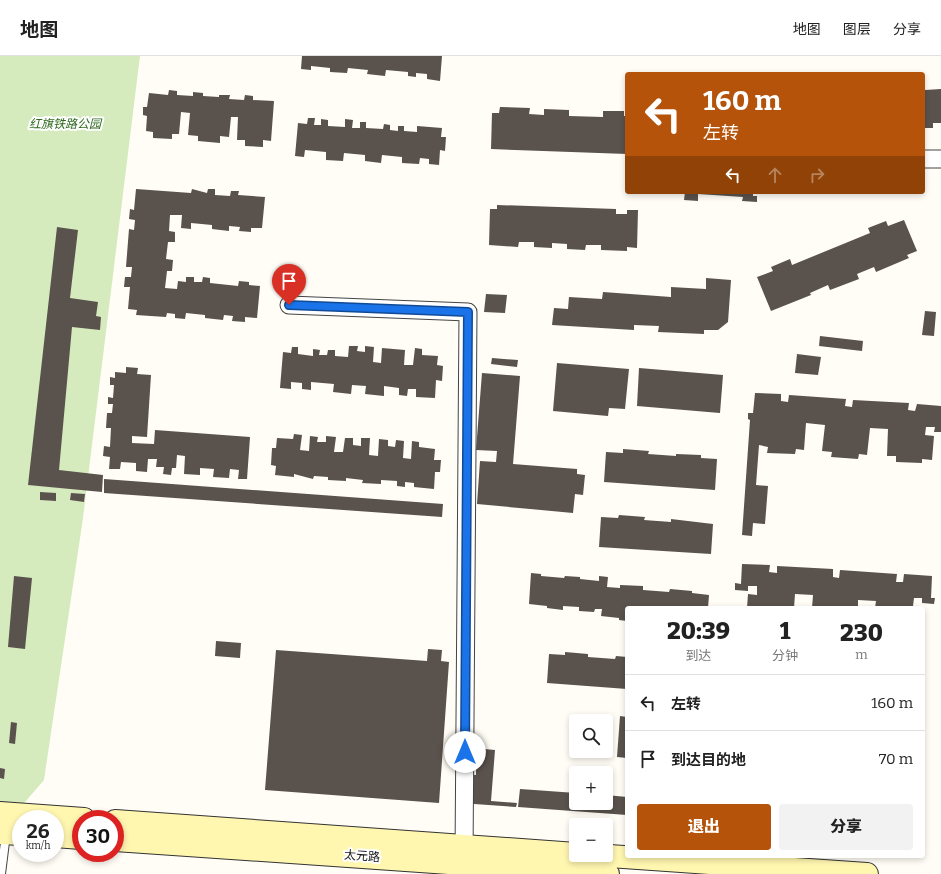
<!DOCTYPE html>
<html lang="zh">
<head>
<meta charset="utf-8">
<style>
	:root { --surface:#fff; --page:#f2f2f2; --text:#222; --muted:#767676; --line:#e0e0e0; --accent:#b45309 }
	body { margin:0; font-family:Bitter,"Noto Sans SC",serif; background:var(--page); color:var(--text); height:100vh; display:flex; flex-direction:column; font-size:15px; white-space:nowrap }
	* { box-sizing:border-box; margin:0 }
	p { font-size:13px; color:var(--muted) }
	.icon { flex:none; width:22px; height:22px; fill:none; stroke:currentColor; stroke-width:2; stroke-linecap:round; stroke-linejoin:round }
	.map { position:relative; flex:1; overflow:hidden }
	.sheet { position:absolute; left:625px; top:550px; width:300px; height:252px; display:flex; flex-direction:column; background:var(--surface); border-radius:4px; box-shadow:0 2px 6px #0003 }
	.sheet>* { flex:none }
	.top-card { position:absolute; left:625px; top:16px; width:300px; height:122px; border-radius:4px; box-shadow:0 2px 6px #0003; background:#b45309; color:#fff; overflow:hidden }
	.fabs { position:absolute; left:569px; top:658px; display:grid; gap:8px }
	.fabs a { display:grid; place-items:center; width:44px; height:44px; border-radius:4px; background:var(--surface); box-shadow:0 2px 6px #0003; font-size:20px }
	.speed { position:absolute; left:12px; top:754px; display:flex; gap:8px; font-size:20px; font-weight:700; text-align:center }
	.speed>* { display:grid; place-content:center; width:52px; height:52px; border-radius:50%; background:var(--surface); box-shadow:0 2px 6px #0003; line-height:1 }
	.speed small { font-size:10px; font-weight:400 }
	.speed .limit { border:6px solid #d22; background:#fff; color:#111 }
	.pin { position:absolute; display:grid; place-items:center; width:34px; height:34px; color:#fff; margin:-41px -17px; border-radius:50% 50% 50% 0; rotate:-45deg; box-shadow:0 0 4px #0007 }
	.pin .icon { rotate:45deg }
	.me { position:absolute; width:44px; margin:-22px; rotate:0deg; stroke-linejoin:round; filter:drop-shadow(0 0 3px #0008) }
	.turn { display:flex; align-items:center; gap:14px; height:84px; padding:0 12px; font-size:18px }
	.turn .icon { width:52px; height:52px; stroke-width:2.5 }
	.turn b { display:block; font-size:28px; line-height:34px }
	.lanes { display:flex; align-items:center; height:38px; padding:0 12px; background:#0003; justify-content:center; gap:20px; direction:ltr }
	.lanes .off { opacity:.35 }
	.eta { display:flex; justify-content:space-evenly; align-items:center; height:68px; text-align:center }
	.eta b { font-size:24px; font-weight:800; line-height:28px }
	.button { display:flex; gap:8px; margin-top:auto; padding:8px 12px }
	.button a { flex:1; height:46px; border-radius:4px; background:var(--accent); color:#fff; font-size:16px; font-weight:800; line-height:46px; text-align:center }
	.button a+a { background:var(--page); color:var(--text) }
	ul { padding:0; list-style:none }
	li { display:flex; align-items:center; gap:12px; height:56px; padding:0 12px; border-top:1px solid var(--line) }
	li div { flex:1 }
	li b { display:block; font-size:15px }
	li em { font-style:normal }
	header { display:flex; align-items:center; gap:24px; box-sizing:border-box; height:56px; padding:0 20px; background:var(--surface); border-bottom:1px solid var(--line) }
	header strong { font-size:19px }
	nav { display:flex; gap:22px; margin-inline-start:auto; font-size:14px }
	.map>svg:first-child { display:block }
</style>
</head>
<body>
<header>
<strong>地图</strong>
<nav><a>地图</a><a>图层</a><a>分享</a></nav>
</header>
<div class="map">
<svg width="941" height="818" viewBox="0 0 941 818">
	<rect width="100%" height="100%" fill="#fffdf5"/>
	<polygon fill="#d5ebbd" points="0,0 140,0 83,462 44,724 0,775"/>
	<g fill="#5a524d">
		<polygon points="302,0 442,0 440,25 427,23 427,18 416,17 416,21 408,20 408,16 386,14 385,20 367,18 368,14 348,12 347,17 330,16 330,12 311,10 311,14 301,13"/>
		<polygon points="923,28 925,34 941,33 941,67 933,67 933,72 923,72"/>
		<polygon points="169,34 177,35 177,39 193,40 193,36 203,37 203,40 219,41 219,39 230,39 229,43 244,44 245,39 253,40 253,44 274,45 271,85 263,84 263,91 245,90 245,84 237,84 238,61 231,61 229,81 220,80 220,87 198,85 198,80 188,79 190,57 181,56 179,78 172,78 172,83 153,82 153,76 146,75 147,60 143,59 143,51 147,51 149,37 168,39"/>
		<polygon points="500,51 530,52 529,58 544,59 544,53 569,54 569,60 603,61 603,55 624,55 624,60 627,60 627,98 491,93 492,57 499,57"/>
		<polygon points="308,62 315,62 314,69 321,69 321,63 328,64 328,70 345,71 345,63 353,64 352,72 360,72 360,66 366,66 366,72 383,73 384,68 390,69 390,74 398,75 398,70 404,70 404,75 417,76 417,70 442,72 441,81 446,81 445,95 440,94 439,109 429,108 429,103 420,102 419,108 402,107 402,101 382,99 381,107 365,105 365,99 344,97 343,105 326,104 326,96 305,94 304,101 295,100 298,67 307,68"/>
		<polygon points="136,133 191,137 192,133 207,137 208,133 215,133 215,139 230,140 231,135 239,135 238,139 265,141 262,172 251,172 251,176 239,175 240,171 229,170 229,175 212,173 212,169 191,167 191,173 181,172 182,159 170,159 169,175 175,176 175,186 168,186 166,203 173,204 172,215 167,215 165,232 177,233 178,225 186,226 186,221 194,221 194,226 202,226 203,221 210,222 210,227 238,230 239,225 249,226 249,229 260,230 257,262 245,261 245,266 232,265 233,260 224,259 223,264 205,262 205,259 186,257 185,263 175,262 175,258 167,257 166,261 136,259 137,254 128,253 130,231 124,231 125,221 131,221 132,211 126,211 129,173 134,174 135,164 129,163 130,153 134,154"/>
		<polygon points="685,136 753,136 753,140 757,140 757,146 742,145 743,141 698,138 698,145 684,144"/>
		<polygon points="497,149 616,153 616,158 627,158 627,154 638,154 637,192 627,191 627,195 601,194 601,189 586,189 585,194 567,193 567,188 552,187 552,192 534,191 534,186 519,186 518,191 489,189 490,153 497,153"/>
		<polygon points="904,164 917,195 907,199 909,202 876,216 874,211 857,218 859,223 830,234 828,229 810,237 811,239 771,255 757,221 773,215 771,211 790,203 792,209 870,177 868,172 886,165 888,170"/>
		<polygon points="57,171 78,174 70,242 98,246 96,260 101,261 100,274 72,271 59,414 103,419 102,436 28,429"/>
		<polygon points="706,222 731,224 728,266 718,274 704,274 704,278 658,276 659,270 634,269 634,274 552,269 554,252 568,253 569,241 602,243 603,236 671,241 671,231 706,233"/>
		<polygon points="486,238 507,239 505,257 484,256"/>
		<polygon points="925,255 936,256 934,280 922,279"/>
		<polygon points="820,280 863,285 862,295 819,290"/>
		<polygon points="349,290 358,290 357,295 365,296 365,290 374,291 373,306 381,307 382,292 405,294 404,309 413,309 415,292 422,293 422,299 438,300 437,309 443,310 442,325 436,324 435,342 416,341 416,333 408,333 407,340 399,339 399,332 384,330 384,340 365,338 366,330 352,329 351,338 333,336 334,328 311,326 311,334 302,333 302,327 291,326 291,333 280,332 283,296 291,297 292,291 298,291 298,298 313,300 313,293 320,294 319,299 327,299 328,294 335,294 335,300 348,301"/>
		<polygon points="797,298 821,301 818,319 795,317"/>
		<polygon points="492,302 518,304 517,311 491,308"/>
		<polygon points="557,307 629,313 625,353 609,352 608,360 553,355"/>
		<polygon points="126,311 138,312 137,318 151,319 147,381 132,380 132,387 154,388 155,374 250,381 247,423 238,423 239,414 230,413 229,422 213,421 214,413 200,412 200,419 184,418 185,400 177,399 176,412 172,412 171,419 163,418 164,411 156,411 157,403 148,403 147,416 136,415 136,407 121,406 120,413 109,413 110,401 103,400 104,390 110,391 111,372 106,372 107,357 112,357 113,348 108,348 108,341 113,342 114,329 110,329 110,321 115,322 115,316 126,317"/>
		<polygon points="639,312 723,319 720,357 637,350"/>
		<polygon points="482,317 520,320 513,408 577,413 577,418 585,419 583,439 575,438 573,457 477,448 480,405 496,406 497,395 476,394"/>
		<polygon points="755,337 781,338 781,345 788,346 789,339 846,343 845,350 852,351 853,344 909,347 908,354 915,355 917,348 941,350 941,376 934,376 935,371 926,371 925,379 934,380 932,404 922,403 922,407 896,406 896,400 887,400 888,373 870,372 867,399 859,398 858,403 831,401 832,396 822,395 825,369 806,367 804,394 796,393 795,398 767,397 768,391 759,389 756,429 768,430 765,468 753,467 752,480 742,479 750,364 748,363 748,357 753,357"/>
		<polygon points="294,378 302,379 300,394 309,395 310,380 318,381 317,386 326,386 326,380 336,381 334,396 343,396 345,382 353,382 353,389 361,390 361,382 370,382 369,399 378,400 379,383 388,384 388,390 395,391 396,384 404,385 403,402 411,403 412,385 419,386 419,391 435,393 434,404 441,404 440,416 435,416 434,433 414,431 414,427 405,426 405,431 397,430 397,425 381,424 381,428 362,427 363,424 346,422 346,425 328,424 328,421 314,420 313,423 294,418 294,421 275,419 276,410 271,409 272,392 276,392 277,382 293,383"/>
		<polygon points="623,393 649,395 648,398 676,400 676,398 701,399 701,402 717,403 715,434 604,426 606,396 623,397"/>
		<polygon points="104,423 443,448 442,461 104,437"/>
		<polygon points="40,436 56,437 56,445 40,444"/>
		<polygon points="71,437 85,438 84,446 70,444"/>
		<polygon points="619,459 645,461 644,464 671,466 671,463 713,468 711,498 599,491 601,461 618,462"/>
		<polygon points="742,508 770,509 769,516 777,517 777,510 833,513 833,521 839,522 840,514 897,518 896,526 903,526 904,518 932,520 931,542 935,542 934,548 922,547 922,542 914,542 913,550 922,551 922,552 875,552 876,545 858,544 858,552 812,552 813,539 795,538 794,552 747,552 748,538 757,539 757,530 748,530 748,535 735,534 735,527 741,528"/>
		<polygon points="531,517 541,518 541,520 564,522 565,520 580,521 580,523 599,525 599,520 608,521 607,531 620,532 620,529 643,530 643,534 669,536 670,533 692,535 692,537 709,539 708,552 627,552 627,565 619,564 619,562 601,560 602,553 595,553 594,556 579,555 579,551 563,550 563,554 547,552 547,550 529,548"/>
		<polygon points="14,520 32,522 25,593 8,591"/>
		<polygon points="216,585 241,587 240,602 215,600"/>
		<polygon points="428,593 442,594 441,605 449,606 439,747 265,734 276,594 427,605"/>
		<polygon points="565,596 588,598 588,601 615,603 616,600 627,601 627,633 547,627 549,598 565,599"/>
		<polygon points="620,660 627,661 627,702 617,701"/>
		<polygon points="11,666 17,667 15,688 9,687"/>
		<polygon points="463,691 495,694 491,745 517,747 516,751 460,747 468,718 476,719 476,712 462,711"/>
		<polygon points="0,712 5,713 4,723 0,722"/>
		<polygon points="520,733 576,737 576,747 606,747 606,739 627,741 627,759 518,751"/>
	</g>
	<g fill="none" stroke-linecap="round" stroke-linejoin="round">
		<defs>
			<polyline id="service" points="1,818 6,778"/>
			<g id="minor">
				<polyline points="923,103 941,103"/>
				<polyline points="289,249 468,256 464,801"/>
			</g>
			<g id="secondary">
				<polyline points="0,757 84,763"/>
				<polyline points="115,765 576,798"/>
				<polyline points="0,777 21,778"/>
				<polyline points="55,780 81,782"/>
				<polyline points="115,784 608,818"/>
				<polyline points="595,799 867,818"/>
			</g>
		</defs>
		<use href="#service" stroke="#444" stroke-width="10"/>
		<use href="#minor" stroke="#444" stroke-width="19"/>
		<use href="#secondary" stroke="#333" stroke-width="24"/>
		<use href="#service" stroke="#fff" stroke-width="8"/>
		<use href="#minor" stroke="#fff" stroke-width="17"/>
		<use href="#secondary" stroke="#fff6b0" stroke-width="22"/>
	</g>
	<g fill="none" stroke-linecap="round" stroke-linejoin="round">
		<defs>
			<polyline id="route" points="289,249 468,256 465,696"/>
		</defs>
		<use href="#route" stroke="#114b97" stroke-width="10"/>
		<use href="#route" stroke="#1a73e8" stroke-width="7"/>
	</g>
	<g text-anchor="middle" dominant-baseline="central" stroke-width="4" stroke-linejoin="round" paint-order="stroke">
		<g font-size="12" font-style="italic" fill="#2f6b1f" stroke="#fff">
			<text x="65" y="68">红旗铁路公园</text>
		</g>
		<g font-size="12" fill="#111" stroke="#fff">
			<text transform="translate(362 800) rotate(4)">太元路</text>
		</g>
	</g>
</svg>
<div class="fabs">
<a><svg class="icon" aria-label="search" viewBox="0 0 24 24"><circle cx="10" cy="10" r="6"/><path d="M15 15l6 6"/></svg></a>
<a>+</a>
<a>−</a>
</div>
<div class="speed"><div>26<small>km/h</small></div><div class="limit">30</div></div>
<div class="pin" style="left:289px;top:249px;background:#d93025"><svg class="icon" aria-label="arrive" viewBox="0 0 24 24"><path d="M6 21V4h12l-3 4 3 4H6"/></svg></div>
<svg class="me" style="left:465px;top:696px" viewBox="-20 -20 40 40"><circle r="19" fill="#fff"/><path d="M0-13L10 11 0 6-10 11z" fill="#1a73e8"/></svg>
<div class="top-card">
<div class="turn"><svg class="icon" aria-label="left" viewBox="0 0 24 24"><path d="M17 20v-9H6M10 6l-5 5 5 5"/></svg><div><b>160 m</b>左转</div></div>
<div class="lanes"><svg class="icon" aria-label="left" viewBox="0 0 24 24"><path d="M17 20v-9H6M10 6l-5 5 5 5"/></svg><svg class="icon off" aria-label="ahead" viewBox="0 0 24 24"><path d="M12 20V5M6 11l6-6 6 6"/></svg><svg class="icon off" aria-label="right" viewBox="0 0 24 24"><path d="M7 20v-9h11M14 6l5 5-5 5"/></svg></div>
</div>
<section class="sheet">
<div class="eta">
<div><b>20:39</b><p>到达</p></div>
<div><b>1</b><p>分钟</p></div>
<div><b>230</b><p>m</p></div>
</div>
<ul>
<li><svg class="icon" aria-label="left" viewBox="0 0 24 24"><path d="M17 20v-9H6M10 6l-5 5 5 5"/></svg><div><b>左转</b></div><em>160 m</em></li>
<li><svg class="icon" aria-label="arrive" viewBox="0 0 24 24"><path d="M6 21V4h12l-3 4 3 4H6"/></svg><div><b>到达目的地</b></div><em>70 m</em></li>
</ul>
<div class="button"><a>退出</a><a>分享</a></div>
</section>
</div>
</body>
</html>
